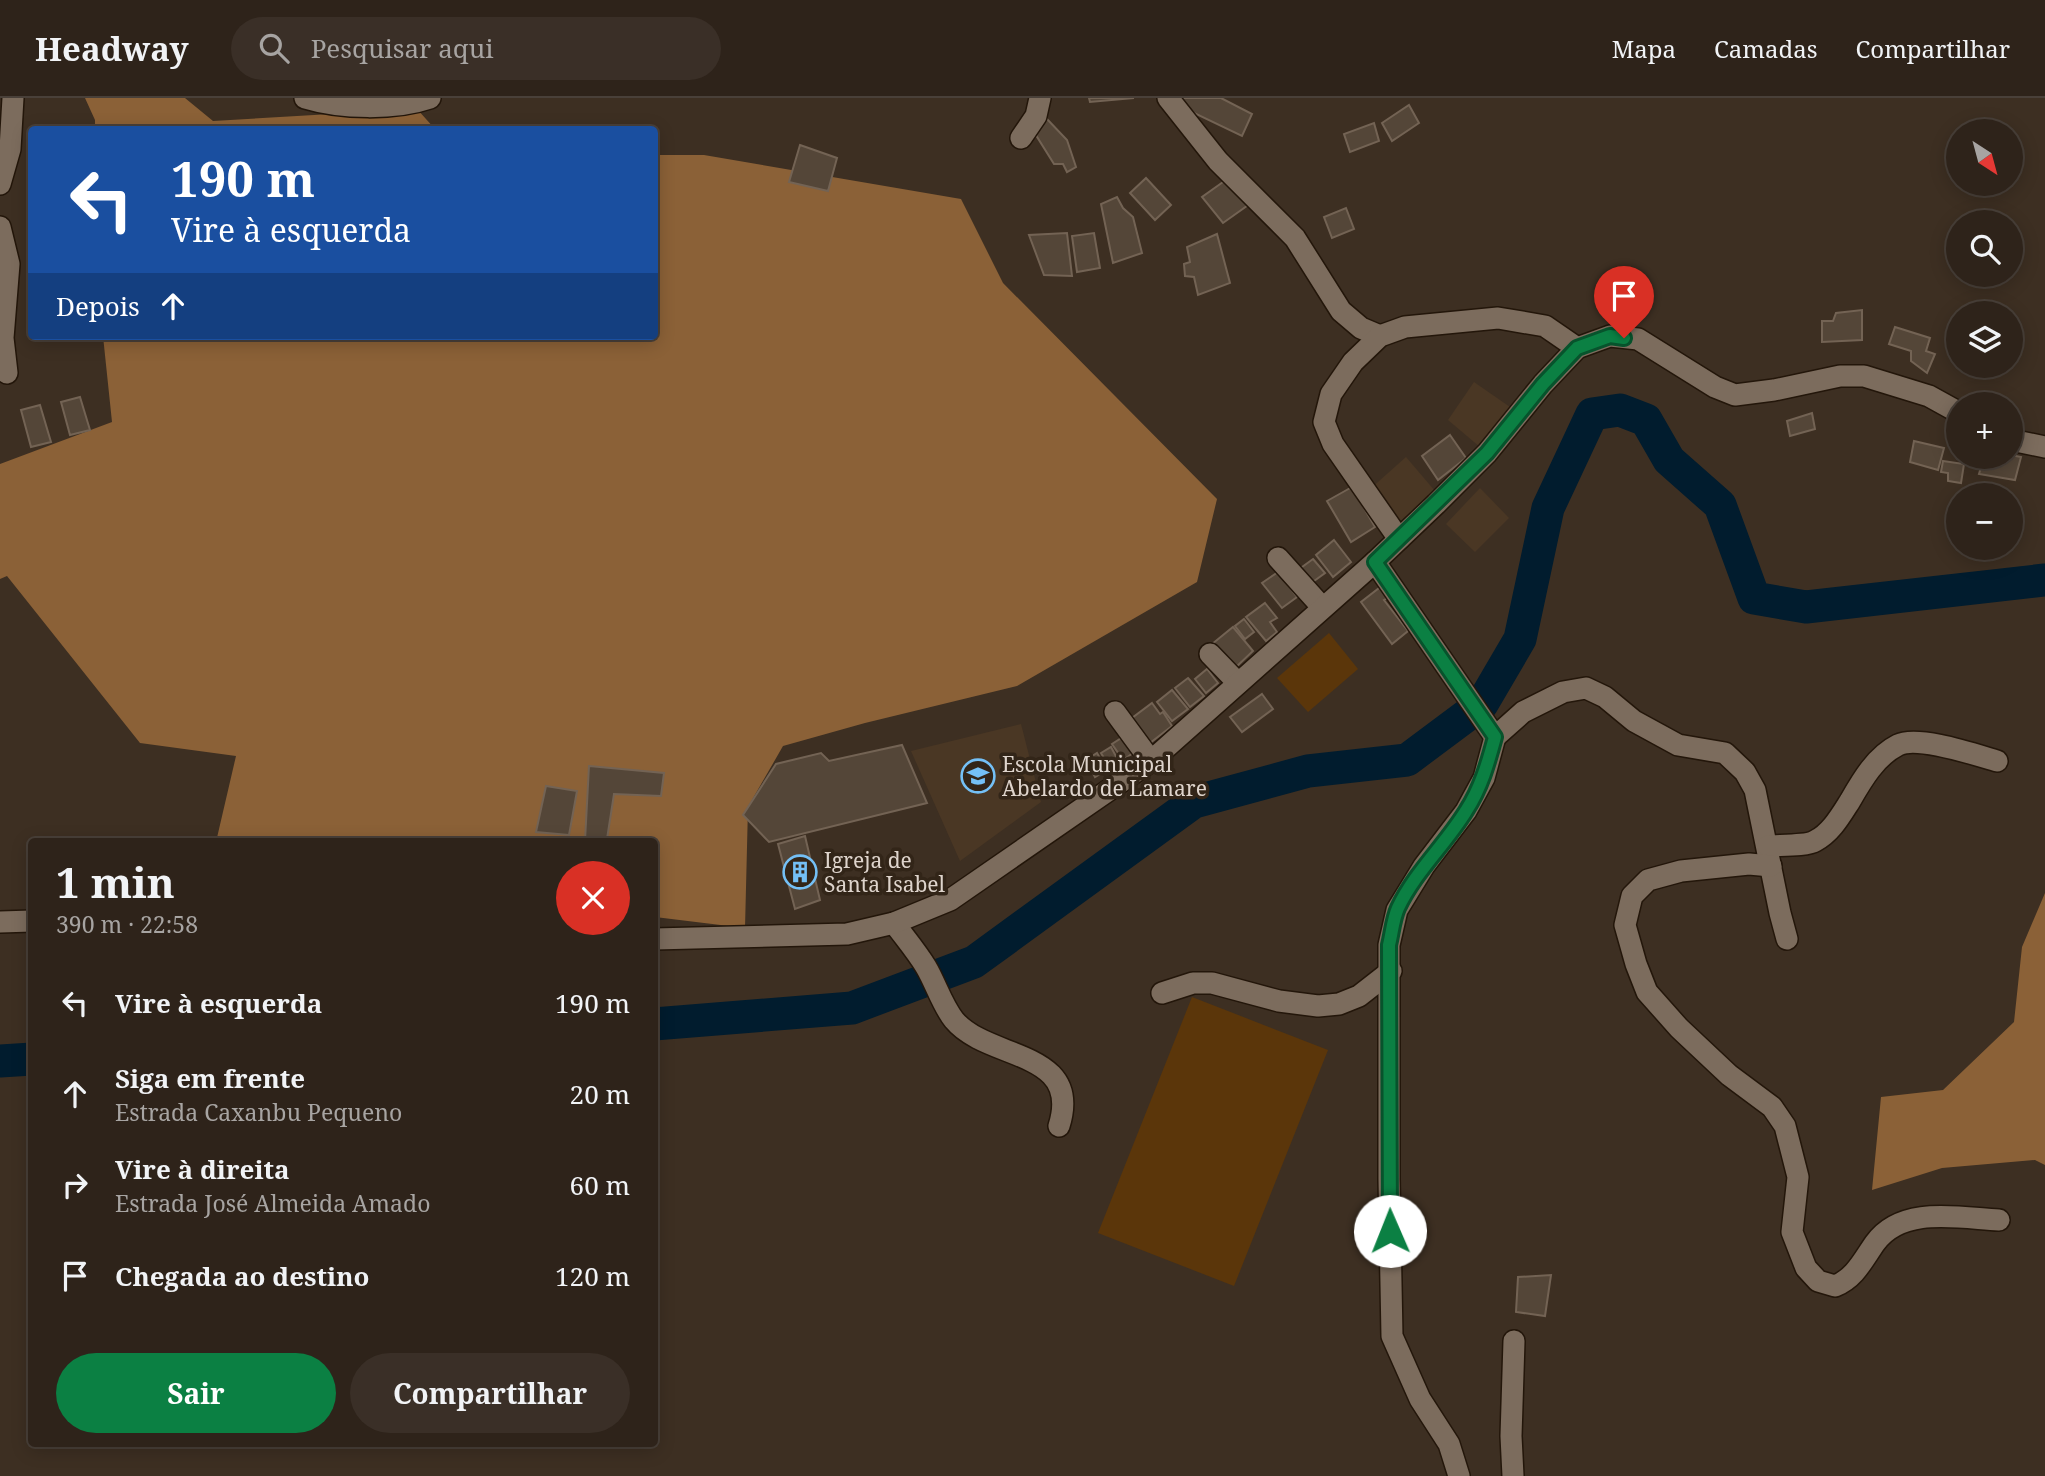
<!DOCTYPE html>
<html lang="pt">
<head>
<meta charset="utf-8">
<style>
	:root { --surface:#2e231a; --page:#3a2f27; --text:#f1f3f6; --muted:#a7a4a2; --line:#494039; --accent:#0b8043 }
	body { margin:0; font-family:"Noto Serif",serif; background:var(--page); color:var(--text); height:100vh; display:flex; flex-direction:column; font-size:26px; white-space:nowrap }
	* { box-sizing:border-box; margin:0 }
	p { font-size:23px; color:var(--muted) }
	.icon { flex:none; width:38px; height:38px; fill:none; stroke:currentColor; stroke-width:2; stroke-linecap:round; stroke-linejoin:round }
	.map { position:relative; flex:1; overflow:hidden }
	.details { position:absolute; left:28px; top:740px; width:630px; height:609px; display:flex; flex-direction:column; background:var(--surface); border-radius:7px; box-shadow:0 4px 18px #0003,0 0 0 2px var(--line) }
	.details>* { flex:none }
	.hud { position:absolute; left:28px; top:28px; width:630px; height:214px; border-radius:7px; box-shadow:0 4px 18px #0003,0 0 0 2px var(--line); background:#1a4fa0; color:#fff; overflow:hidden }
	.needle { width:46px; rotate:144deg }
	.controls { position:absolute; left:1946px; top:21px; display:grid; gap:14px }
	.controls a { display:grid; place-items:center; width:77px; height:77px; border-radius:50%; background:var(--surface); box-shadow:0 4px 18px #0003,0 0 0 2px var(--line); font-size:35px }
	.pin { position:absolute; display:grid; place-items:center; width:60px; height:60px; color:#fff; margin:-72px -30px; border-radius:50% 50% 50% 0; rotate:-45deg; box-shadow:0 0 7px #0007 }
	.pin .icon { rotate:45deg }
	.me { position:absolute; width:77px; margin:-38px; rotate:359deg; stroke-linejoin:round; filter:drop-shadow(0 0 5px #0008) }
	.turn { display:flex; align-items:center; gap:24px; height:147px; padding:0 28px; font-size:32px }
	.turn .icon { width:91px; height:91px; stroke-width:2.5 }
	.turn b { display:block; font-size:49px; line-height:60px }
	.then { display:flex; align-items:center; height:66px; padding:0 28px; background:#0003; gap:14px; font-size:26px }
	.round { display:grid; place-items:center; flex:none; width:74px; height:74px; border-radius:37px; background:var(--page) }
	.headline { display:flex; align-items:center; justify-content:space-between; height:119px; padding:0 28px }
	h1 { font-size:42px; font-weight:700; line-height:52px }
	.primary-button { display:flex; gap:14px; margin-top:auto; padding:14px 28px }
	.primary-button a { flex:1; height:80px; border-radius:42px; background:var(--accent); color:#fff; font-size:28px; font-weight:700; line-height:80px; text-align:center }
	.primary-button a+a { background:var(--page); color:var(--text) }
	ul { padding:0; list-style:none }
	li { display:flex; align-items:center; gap:21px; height:91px; padding:0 28px }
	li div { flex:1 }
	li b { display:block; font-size:26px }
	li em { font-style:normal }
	header { display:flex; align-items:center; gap:42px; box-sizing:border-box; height:98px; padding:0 35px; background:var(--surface); border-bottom:2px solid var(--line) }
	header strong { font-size:33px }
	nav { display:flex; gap:38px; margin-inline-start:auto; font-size:24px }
	.search { width:490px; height:63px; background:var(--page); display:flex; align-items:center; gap:18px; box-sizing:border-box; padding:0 24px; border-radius:38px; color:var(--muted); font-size:26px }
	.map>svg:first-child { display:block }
</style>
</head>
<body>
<header>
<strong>Headway</strong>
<div class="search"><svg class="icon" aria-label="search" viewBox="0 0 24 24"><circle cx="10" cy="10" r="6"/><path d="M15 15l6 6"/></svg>Pesquisar aqui</div>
<nav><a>Mapa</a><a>Camadas</a><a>Compartilhar</a></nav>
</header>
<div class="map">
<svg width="2045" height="1378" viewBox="0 0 2045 1378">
	<rect width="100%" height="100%" fill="#3d2f22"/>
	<g fill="#4a3724">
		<polygon points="1474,284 1510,309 1480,349 1448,322"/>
		<polygon points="1406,359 1435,393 1396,428 1369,392"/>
		<polygon points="1480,390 1509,420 1475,454 1446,426"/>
		<polygon points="1021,626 1041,704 960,763 911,653"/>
	</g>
	<g fill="#5b360a">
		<polygon points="1329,535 1358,571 1308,614 1277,580"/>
		<polygon points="1192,899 1328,952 1234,1188 1098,1135"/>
	</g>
	<g fill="#8b6137">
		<polygon points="85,0 185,0 213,23 417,11 435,31 95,31 95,22"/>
		<polygon points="655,57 704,57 961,101 1003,185 1217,401 1197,484 1017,588 865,625 783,648 748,709 745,830 655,819 654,744 216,744 236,658 140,645 7,478 0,481 0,366 112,324 103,238 654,238"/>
		<polygon points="2045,795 2045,1067 2035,1062 1942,1070 1872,1092 1881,999 1943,992 2014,924 2022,849"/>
	</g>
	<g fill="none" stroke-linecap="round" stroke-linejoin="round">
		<g stroke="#011c2e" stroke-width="33">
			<polyline points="654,926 852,910 974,864 1194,704 1308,673 1407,662 1482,606 1520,541 1548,410 1592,316 1620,312 1646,322 1669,362 1720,407 1754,500 1806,509 2045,482"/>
			<polyline points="0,963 32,961"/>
		</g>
	</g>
	<g fill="#544638" stroke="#736354" stroke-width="2">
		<polygon points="1089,0 1134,0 1090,4"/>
		<polygon points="1179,0 1221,0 1252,16 1242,38 1194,15"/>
		<polygon points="1409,7 1419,25 1392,43 1382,25"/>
		<polygon points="1046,20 1067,42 1076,69 1067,74 1063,66 1054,66 1034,34"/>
		<polygon points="1374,25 1379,43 1350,54 1344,36"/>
		<polygon points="800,47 837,60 828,93 789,84"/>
		<polygon points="1230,79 1251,105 1223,125 1202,99"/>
		<polygon points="1146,80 1171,107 1155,122 1130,95"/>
		<polygon points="1117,99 1123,110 1133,119 1142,155 1113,165 1101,106"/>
		<polygon points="1346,110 1354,131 1332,140 1324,119"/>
		<polygon points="1067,135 1072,178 1044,177 1029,137"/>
		<polygon points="1094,135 1100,170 1077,174 1072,138"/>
		<polygon points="1217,136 1230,185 1198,197 1194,179 1185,178 1184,166 1190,164 1187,149"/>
		<polygon points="1862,212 1862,242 1822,244 1822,223 1833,223 1836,215"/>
		<polygon points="1895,229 1930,240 1926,253 1935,256 1927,275 1911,263 1911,253 1889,246"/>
		<polygon points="80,299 90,332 70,337 61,304"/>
		<polygon points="40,307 51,344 31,349 21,312"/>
		<polygon points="1812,315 1815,331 1790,338 1787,323"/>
		<polygon points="1450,337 1466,360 1438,382 1422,358"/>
		<polygon points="1914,343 1944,350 1938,372 1910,364"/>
		<polygon points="2011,357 2021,359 2015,382 1979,376 1984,359"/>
		<polygon points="1943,363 1964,366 1961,385 1948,383 1948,375 1941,374"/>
		<polygon points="1352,389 1375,429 1351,444 1327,403"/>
		<polygon points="1334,442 1351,464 1333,479 1316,457"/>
		<polygon points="1313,461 1325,475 1310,486 1298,472"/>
		<polygon points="1278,474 1297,499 1282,510 1262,485"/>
		<polygon points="1383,487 1391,498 1384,502 1408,533 1392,546 1361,504"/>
		<polygon points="1265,505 1277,520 1270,524 1277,534 1266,543 1246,519"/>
		<polygon points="1244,521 1254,534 1245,541 1235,528"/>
		<polygon points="1233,529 1253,553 1234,571 1212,546"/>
		<polygon points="1207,571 1218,585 1206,595 1195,581"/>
		<polygon points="1188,580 1204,598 1190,609 1175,590"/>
		<polygon points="1172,592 1188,611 1172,623 1157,604"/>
		<polygon points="1262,596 1273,611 1242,634 1230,619"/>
		<polygon points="1152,605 1160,616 1163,614 1172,628 1150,645 1132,620"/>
		<polygon points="1123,639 1133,655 1123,662 1112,646"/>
		<polygon points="902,647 927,705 769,744 743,717 776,666 821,655 829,663"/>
		<polygon points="1111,649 1119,664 1110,670 1101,655"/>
		<polygon points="1097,655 1107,672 1095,679 1086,662"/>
		<polygon points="589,668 664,675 661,698 614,696 607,741 585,743"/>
		<polygon points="546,688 577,693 569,737 536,734"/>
		<polygon points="805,738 820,802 795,811 778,746"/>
		<polygon points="1551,1177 1545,1218 1516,1214 1518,1179"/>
	</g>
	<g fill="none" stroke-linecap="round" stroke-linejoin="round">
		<defs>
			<g id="minor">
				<path d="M305,0c36,11 90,12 125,0"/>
				<polyline points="1168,0 1218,63 1295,140 1341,213 1361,230 1380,238"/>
				<polyline points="1021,40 1036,18 1040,0"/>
				<polyline points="0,86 10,51 13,0"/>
				<polyline points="0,129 9,166 3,240 7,275"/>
				<polyline points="2011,342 2045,349"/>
				<polyline points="1399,441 1333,346 1324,324 1331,296 1353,264 1380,238 1405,229 1498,220 1545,228 1577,250"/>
				<polyline points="1278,460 1322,509"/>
				<polyline points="1375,464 1495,639 1523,614 1563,594 1586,590 1605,599 1634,623 1678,647 1725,655 1745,674 1755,692 1780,815 1787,841"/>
				<polyline points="1210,556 1238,585"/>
				<polyline points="1115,614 1151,663"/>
				<path d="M1768,748c11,-1 39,0 47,-5 16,-8 26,-26 35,-40 12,-21 26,-45 48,-56 20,-10 78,10 99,16"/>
				<path d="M1771,768l-22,-2 -68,7 -33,9 -16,16 -7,29 11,39 11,28 32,36 50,47 43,32 13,19 13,51 -6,55 14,36 12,13 17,5c20,-8 28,-26 40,-43 27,-38 85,-25 124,-23"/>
				<polyline points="0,824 32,823"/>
				<path d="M894,825c11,15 23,29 32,44 10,17 16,38 28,53 34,41 129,29 105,106"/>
				<polyline points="654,841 847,836 894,825 950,802 1151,663 1375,464 1436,406 1487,355 1543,286 1577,250 1610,238 1638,241 1715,289 1735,297 1774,292 1840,278 1864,278 1929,298 1958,314"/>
				<polyline points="1162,895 1193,885 1212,885 1279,903 1318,908 1339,906 1359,898 1391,873"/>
				<polyline points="1459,1378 1449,1346 1420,1301 1392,1238 1389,1081 1389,847 1397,812 1424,768 1466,713 1484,680 1495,639"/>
				<polyline points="1513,1378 1511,1338 1514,1243"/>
			</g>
		</defs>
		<use href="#minor" stroke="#23160a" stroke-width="24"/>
		<use href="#minor" stroke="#7c6c5d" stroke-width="21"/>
	</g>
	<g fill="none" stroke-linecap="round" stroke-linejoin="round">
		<defs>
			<path id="route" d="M1390,1133l-1,-286c3,-12 4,-26 9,-37 17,-36 47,-63 68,-97 15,-23 22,-48 29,-74l-120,-175 112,-109 56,-69 34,-36 33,-12 14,2"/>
		</defs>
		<use href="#route" stroke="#07532c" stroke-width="18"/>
		<use href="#route" stroke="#0b8043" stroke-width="12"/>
	</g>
	<defs>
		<symbol id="school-ring" viewBox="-11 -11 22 22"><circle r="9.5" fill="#322518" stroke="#74c0f6" stroke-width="1.5"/><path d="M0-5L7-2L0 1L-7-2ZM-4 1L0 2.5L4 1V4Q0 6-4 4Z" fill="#74c0f6"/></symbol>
		<symbol id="building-ring" viewBox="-11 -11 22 22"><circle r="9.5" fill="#322518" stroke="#74c0f6" stroke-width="1.5"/><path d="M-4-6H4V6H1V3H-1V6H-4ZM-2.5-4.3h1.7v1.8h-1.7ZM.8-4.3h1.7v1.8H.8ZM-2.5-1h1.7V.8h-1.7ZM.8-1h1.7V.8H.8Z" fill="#74c0f6"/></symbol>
	</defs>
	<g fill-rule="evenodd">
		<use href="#school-ring" x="959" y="659" width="38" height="38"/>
		<use href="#building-ring" x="781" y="755" width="38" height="38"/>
	</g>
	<g text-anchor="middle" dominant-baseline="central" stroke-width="7" stroke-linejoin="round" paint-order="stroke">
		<g font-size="21" fill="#ded4cc" stroke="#322518" text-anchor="start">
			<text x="1002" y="666">Escola Municipal<tspan x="1002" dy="24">Abelardo de Lamare</tspan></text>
			<text x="824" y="762">Igreja de<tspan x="824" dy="24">Santa Isabel</tspan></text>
		</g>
	</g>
</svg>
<div class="controls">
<a><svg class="needle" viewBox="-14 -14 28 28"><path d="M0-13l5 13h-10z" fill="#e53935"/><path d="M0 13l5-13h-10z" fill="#a7a4a2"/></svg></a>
<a><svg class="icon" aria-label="search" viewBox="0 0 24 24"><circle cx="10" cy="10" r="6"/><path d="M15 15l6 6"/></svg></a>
<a><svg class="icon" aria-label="layers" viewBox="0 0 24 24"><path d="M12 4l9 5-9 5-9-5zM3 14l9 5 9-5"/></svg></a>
<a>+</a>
<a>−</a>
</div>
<div class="pin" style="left:1624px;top:240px;background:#d93025"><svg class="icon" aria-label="arrive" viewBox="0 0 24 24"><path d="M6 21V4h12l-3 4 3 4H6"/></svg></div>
<svg class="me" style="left:1390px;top:1133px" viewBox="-20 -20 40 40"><circle r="19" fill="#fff"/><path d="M0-13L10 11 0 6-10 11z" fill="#0b8043"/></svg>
<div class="hud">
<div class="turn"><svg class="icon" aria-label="left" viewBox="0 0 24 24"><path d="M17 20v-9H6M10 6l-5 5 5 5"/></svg><div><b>190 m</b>Vire à esquerda</div></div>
<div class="then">Depois<svg class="icon" aria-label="ahead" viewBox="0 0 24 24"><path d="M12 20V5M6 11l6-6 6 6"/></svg></div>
</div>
<section class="details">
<div class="headline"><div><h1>1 min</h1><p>390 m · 22:58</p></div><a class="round" style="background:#d93025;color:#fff"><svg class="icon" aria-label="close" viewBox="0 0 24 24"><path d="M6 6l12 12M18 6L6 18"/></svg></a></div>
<ul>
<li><svg class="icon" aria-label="left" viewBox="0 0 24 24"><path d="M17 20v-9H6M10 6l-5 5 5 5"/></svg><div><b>Vire à esquerda</b></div><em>190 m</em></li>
<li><svg class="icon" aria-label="ahead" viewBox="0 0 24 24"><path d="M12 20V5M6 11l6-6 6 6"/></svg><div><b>Siga em frente</b><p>Estrada Caxanbu Pequeno</p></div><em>20 m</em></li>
<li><svg class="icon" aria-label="right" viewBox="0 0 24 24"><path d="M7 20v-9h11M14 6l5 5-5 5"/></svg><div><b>Vire à direita</b><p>Estrada José Almeida Amado</p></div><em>60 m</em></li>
<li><svg class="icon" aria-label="arrive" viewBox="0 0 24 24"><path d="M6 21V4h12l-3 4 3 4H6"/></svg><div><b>Chegada ao destino</b></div><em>120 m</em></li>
</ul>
<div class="primary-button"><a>Sair</a><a>Compartilhar</a></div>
</section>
</div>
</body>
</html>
